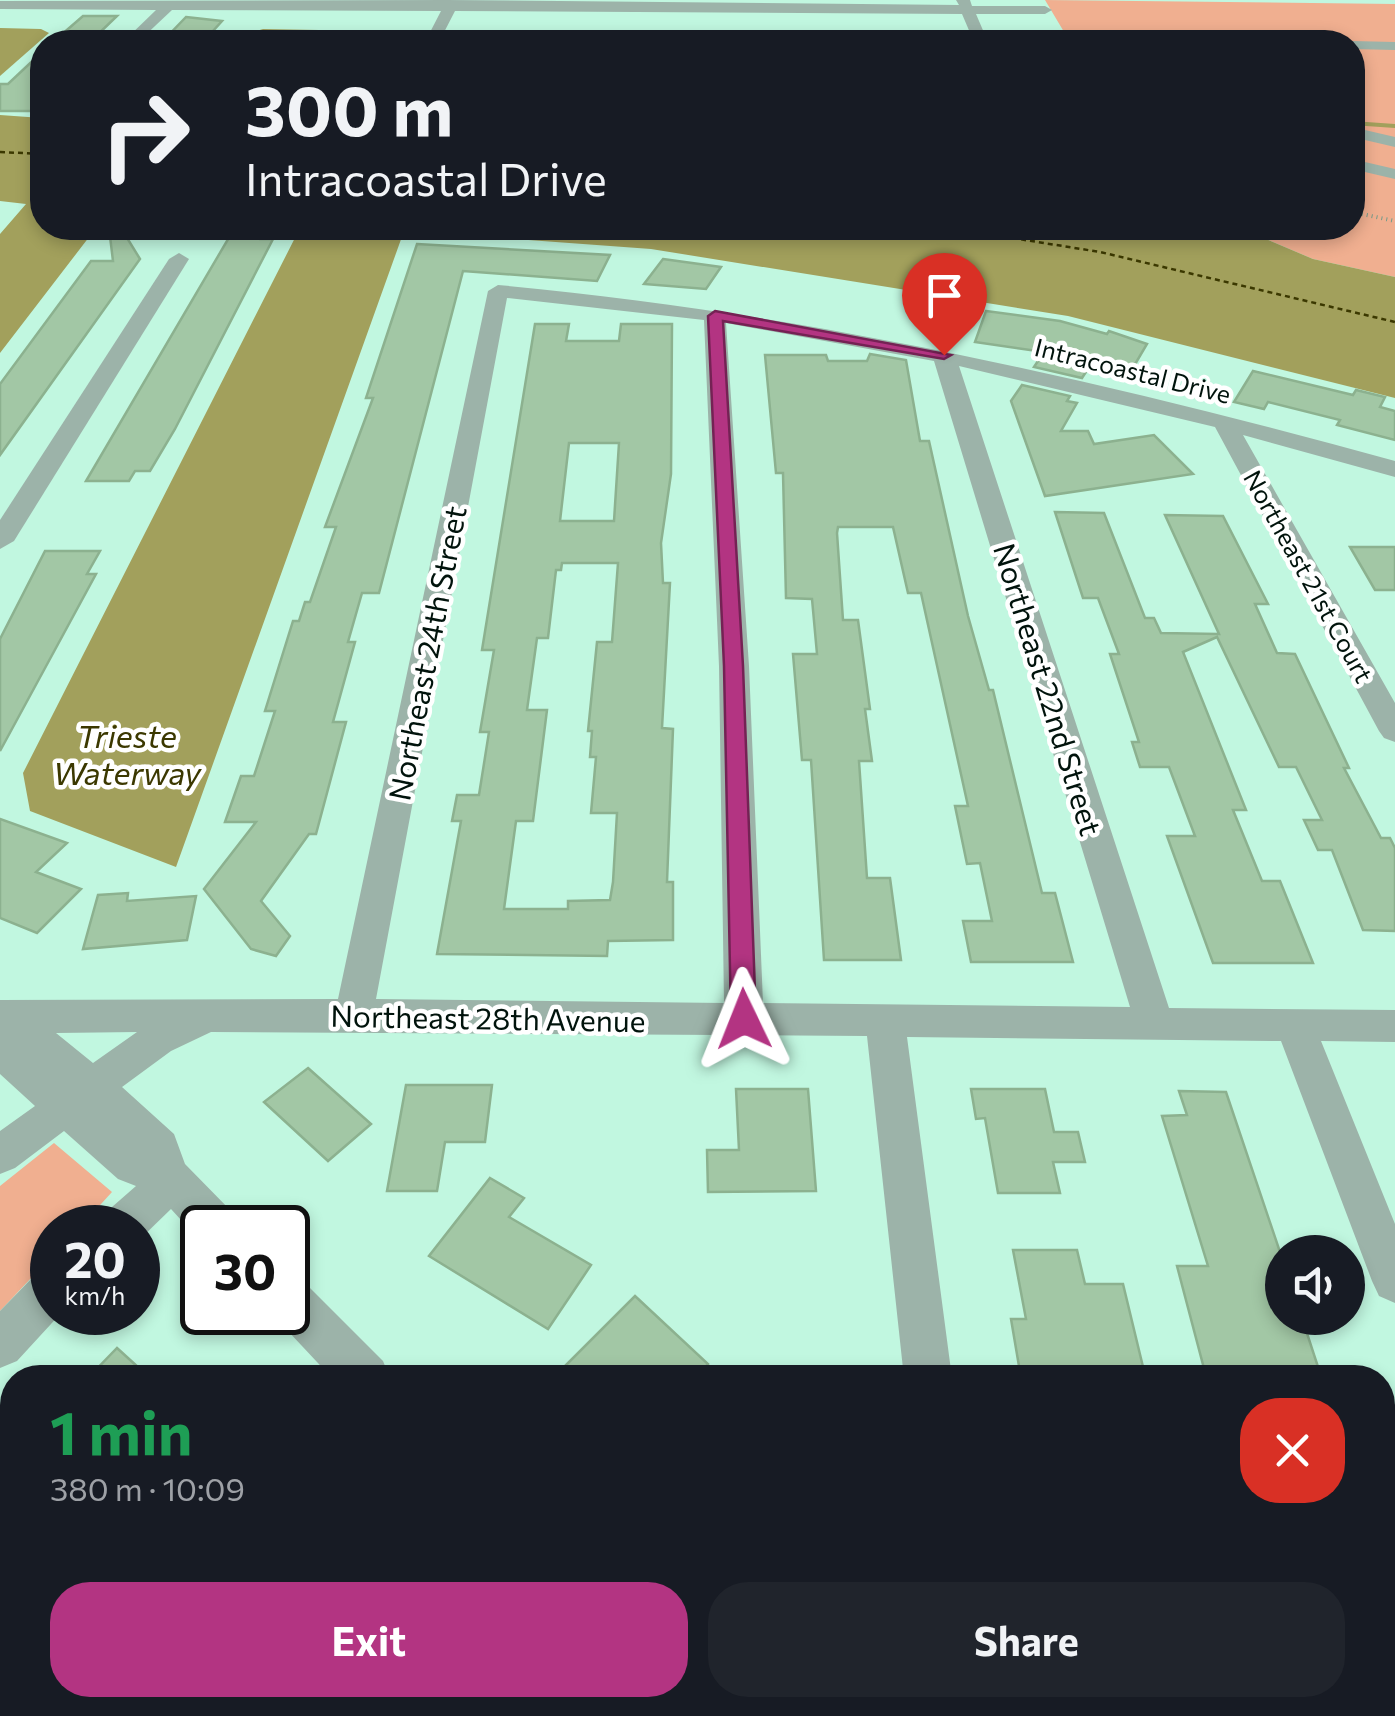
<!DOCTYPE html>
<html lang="en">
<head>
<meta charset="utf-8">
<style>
	:root { --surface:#171b24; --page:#20242c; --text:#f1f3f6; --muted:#9ea1a6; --accent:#b33482 }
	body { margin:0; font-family:Commissioner,sans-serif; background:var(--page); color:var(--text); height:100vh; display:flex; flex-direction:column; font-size:38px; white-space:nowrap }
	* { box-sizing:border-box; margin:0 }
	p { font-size:32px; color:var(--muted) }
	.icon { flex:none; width:55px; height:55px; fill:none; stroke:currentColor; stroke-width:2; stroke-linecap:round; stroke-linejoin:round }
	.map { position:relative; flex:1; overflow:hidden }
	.sheet { position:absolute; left:0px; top:1365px; width:1395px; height:352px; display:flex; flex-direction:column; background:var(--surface); border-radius:40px 40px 0 0; box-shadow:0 5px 15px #0003 }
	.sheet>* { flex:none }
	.guide { position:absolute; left:30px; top:30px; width:1335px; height:210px; border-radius:40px; box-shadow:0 5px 15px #0003; background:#171b24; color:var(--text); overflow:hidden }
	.fabs { position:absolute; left:1265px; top:1235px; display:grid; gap:20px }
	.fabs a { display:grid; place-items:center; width:100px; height:100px; border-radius:50%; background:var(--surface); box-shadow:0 5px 15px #0003; font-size:50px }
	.speed { position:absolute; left:30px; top:1205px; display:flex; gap:20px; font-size:50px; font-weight:700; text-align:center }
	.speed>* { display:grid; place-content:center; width:130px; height:130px; border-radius:50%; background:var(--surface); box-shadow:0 5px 15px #0003; line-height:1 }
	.speed small { font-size:25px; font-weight:400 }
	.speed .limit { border:5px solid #111; border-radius:15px; background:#fff; color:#111 }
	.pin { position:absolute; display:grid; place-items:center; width:85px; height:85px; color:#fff; margin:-102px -42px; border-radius:50% 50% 50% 0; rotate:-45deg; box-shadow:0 0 10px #0007 }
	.pin .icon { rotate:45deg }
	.me { position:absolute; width:110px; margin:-55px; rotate:358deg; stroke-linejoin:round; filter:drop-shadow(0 0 8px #0008) }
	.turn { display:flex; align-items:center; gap:35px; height:210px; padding:0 50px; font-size:45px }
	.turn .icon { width:130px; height:130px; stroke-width:2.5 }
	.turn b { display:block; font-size:70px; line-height:85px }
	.round { display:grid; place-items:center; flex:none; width:105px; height:105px; border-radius:40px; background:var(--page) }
	.summary { display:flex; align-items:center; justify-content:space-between; height:170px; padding:0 50px }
	h1 { font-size:60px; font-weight:700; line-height:75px; color:#1e9e55 }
	.primary-button { display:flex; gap:20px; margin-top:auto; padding:20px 50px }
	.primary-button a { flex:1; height:115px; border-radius:40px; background:var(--accent); color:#fff; font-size:40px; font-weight:700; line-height:115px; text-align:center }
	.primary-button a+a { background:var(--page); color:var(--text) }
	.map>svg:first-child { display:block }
</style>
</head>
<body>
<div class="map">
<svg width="1395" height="1716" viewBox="0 0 1395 1716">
	<rect width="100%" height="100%" fill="#c1f7e0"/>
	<g fill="#f0af90">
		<polygon points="1045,0 1395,4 1395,277 1313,259 1240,228 1352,228 1352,42 1070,42"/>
		<polygon points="54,1143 112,1192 80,1227 52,1228 52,1256 0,1311 0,1186"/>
	</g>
	<g fill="#a2a05c">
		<polygon points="0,28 41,29 49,33 0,76"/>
		<polygon points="263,29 319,30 344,38 342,42 221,42"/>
		<polygon points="0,115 42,118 42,228 96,228 0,353 0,234 26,204 0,201"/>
		<polygon points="300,228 1240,228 1313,259 1395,277 1395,398 1068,316 651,249 404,231 176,867 30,811 23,773"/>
	</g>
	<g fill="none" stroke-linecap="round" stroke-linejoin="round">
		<polyline stroke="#a2a05c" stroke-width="4" points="1352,123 1395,126"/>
		<g stroke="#3b3800" stroke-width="2.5" stroke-dasharray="5 4" stroke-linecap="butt">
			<polyline points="0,152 42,154"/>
			<polyline points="950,228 1100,252 1395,322"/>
		</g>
	</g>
	<g fill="#a2c7a5" stroke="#8cb18f" stroke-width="2.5" fill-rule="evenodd">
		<polygon points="83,16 117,16 90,42 53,42"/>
		<polygon points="186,17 222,21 203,42 162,42"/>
		<polygon points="42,52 42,111 0,111 0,84 8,84"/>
		<polygon points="109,228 121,228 140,259 0,455 0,384 91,261 113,261"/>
		<polygon points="234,229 266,229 261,239 273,239 175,429 150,471 135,471 129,481 86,481"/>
		<polygon points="417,244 610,255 597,281 463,271 379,593 362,593 348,642 355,642 333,722 346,722 316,834 309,834 261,901 290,936 276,956 251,949 204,889 256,822 225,822 241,776 254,776 275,711 265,711 293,621 299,621 305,602 310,602 336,527 325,527 373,398 366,398"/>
		<polygon points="663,259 721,267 706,289 644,284"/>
		<polygon points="986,311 1060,321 1107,334 1109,331 1147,344 1134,366 1095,358 1082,378 1034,367 1044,352 975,342"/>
		<path d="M535,324h34l-3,17h53l2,-17h51l-1,150 -10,69 2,40h7l-8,145 11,1 -6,153h6v58l-65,1 -1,15 -170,-2 24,-133h-9l5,-26h22l10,-63h-9l14,-82h-12zM569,443h50l-5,78h-54zM562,563h56l-6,79h-15l-9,89h4l-2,26h6l-5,56h26l-4,69 -3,18 -42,1v8h-64l12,-88h17l14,-111h-20l10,-72h11l8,-68h5z"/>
		<polygon points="870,354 906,360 920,441 929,441 968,616 989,690 993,690 1042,893 1055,893 1073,962 971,962 963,921 992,921 980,863 967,864 955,806 968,806 921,593 908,593 893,527 838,527 837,533 843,620 858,620 870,709 865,709 872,761 859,761 867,878 890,878 901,960 824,960 811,760 802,760 793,654 817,654 812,599 786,598 783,473 776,473 765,355 826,355 828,361 867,361"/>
		<polygon points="1253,371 1353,395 1356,390 1385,397 1380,407 1395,411 1395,440 1337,425 1340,420 1268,402 1264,409 1234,402"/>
		<polygon points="1022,385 1070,396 1067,401 1077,403 1061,431 1088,431 1094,444 1154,435 1193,474 1045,496 1011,401"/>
		<polygon points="1055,512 1104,513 1145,618 1154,618 1161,633 1219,634 1165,515 1223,516 1268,604 1255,604 1277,653 1295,654 1349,768 1344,768 1381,838 1390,838 1395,848 1395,931 1363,930 1332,850 1318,850 1304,820 1322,820 1296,767 1279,767 1217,637 1183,652 1246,810 1233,810 1262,881 1280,881 1313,963 1213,963 1167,836 1195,836 1169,767 1140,767 1132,742 1139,742 1110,654 1119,654 1098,598 1083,598"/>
		<polygon points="1350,547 1395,547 1395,590 1375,590"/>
		<polygon points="45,551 100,551 87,574 96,574 0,751 0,639"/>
		<polygon points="0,819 67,843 36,872 81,889 37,933 0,918"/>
		<polygon points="128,893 127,901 196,896 187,940 83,949 98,895"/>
		<polygon points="308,1068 371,1124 328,1161 264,1102"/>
		<polygon points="406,1085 492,1085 485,1142 445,1142 437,1191 387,1191"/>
		<polygon points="736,1089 808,1089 816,1191 708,1192 707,1150 739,1150"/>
		<polygon points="971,1089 1045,1089 1054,1132 1078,1132 1085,1162 1053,1162 1060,1193 998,1193 985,1118 976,1119"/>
		<polygon points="1179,1091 1226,1092 1282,1258 1282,1318 1302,1318 1321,1376 1206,1376 1177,1266 1208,1266 1162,1116 1187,1115"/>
		<polygon points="490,1178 524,1198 509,1217 591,1265 548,1329 429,1256"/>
		<polygon points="1013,1250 1077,1250 1085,1284 1123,1284 1144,1371 1020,1372 1011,1319 1026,1319"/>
		<polygon points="635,1296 708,1364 695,1378 553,1378"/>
		<polygon points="117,1348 150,1378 88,1378"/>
	</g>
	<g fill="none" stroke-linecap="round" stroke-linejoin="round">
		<polyline stroke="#739a89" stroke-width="4" stroke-dasharray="1 4" stroke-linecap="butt" points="1352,212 1395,221"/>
		<g fill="#9cb3a9" fill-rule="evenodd">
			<polygon points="447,0 959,5 956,0 970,0 972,6 1045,6 1052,10 1045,14 976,14 988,42 974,42 962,14 455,11 439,42 425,42 441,11 172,10 138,42 123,42 156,10 0,9 0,1"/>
			<polygon points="1213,30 1318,38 1325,42 1213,38 1149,42 1173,33"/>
			<polygon points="1352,41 1395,42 1395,50 1352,49 1352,42 1346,42"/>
			<polygon points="1352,127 1395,137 1395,147 1352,137"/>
			<polygon points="1352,159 1395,169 1395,179 1352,169"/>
			<polygon points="179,253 189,259 14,541 0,549 0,520 169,259"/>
			<path d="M498,285c307,28 602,95 897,176v16l-152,-42 152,268v39l-11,-4 -5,-7 -164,-304 -256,-61 210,642 226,2v32l-74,-1 74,183v79l-16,-7 -7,-15 -91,-240 -374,-4 45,341h-48l-37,-342 -656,-4 -40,19 -49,36 52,47 11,30 49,50 6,14h-38v15l-31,-34 -33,32v-13h-40l6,-14 32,-28 -18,-7 -54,-48 -49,37 -15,6v-43l35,-25 -35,-32v-74l338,-1 150,-708zM507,298l197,22 15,346 5,337 -348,-4zM726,323l208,38 196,646 -367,-4 -14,-337zM137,1032l-44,31 -37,-30z"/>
			<polygon points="52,1268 52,1312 62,1312 17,1361 0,1368 0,1311 36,1274"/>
			<polygon points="288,1276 304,1282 383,1361 390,1378 332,1378 272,1314 288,1312"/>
			<polygon points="370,1705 426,1705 424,1716 368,1716"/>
			<polygon points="671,1705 734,1705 738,1716 675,1716"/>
			<polygon points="940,1705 996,1705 997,1716 941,1716"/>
		</g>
	</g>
	<polygon fill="#b33482" stroke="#742254" stroke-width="2.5" points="715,311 951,355 944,359 723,321 743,666 756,1019 744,1030 731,1019 724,666 708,316"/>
	<g text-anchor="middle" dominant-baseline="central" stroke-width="9" stroke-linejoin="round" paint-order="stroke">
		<g font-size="25" fill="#01130c" stroke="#fff">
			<text transform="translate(1133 370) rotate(14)">Intracoastal Drive</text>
			<text transform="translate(1309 576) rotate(61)">Northeast 21st Court</text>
		</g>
		<g font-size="30" fill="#01130c" stroke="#fff">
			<text transform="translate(426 653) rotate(-79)">Northeast 24th Street</text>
			<text transform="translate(1049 689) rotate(73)">Northeast 22nd Street</text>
			<text transform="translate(488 1017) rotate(1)">Northeast 28th Avenue</text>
		</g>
		<g font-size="32" font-style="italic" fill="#3b3800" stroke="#fff">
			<text x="127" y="735">Trieste<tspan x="127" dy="37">Waterway</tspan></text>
		</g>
	</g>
</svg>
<div class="fabs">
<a><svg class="icon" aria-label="sound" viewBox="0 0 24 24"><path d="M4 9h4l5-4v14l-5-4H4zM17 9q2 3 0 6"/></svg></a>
</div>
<div class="speed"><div>20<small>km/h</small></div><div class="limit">30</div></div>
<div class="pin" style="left:944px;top:355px;background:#d93025"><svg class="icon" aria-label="arrive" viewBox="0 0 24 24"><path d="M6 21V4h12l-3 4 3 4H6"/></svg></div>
<svg class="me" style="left:744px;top:1019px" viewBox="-20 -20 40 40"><path d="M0-17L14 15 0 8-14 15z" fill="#b33482" stroke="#fff" stroke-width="4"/></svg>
<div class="guide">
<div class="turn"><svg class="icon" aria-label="right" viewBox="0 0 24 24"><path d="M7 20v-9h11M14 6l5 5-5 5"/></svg><div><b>300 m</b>Intracoastal Drive</div></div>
</div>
<section class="sheet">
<div class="summary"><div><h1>1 min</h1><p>380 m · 10:09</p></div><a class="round" style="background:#d93025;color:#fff"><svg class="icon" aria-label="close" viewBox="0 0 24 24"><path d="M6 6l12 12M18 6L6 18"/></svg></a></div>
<div class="primary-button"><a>Exit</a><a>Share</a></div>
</section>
</div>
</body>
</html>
